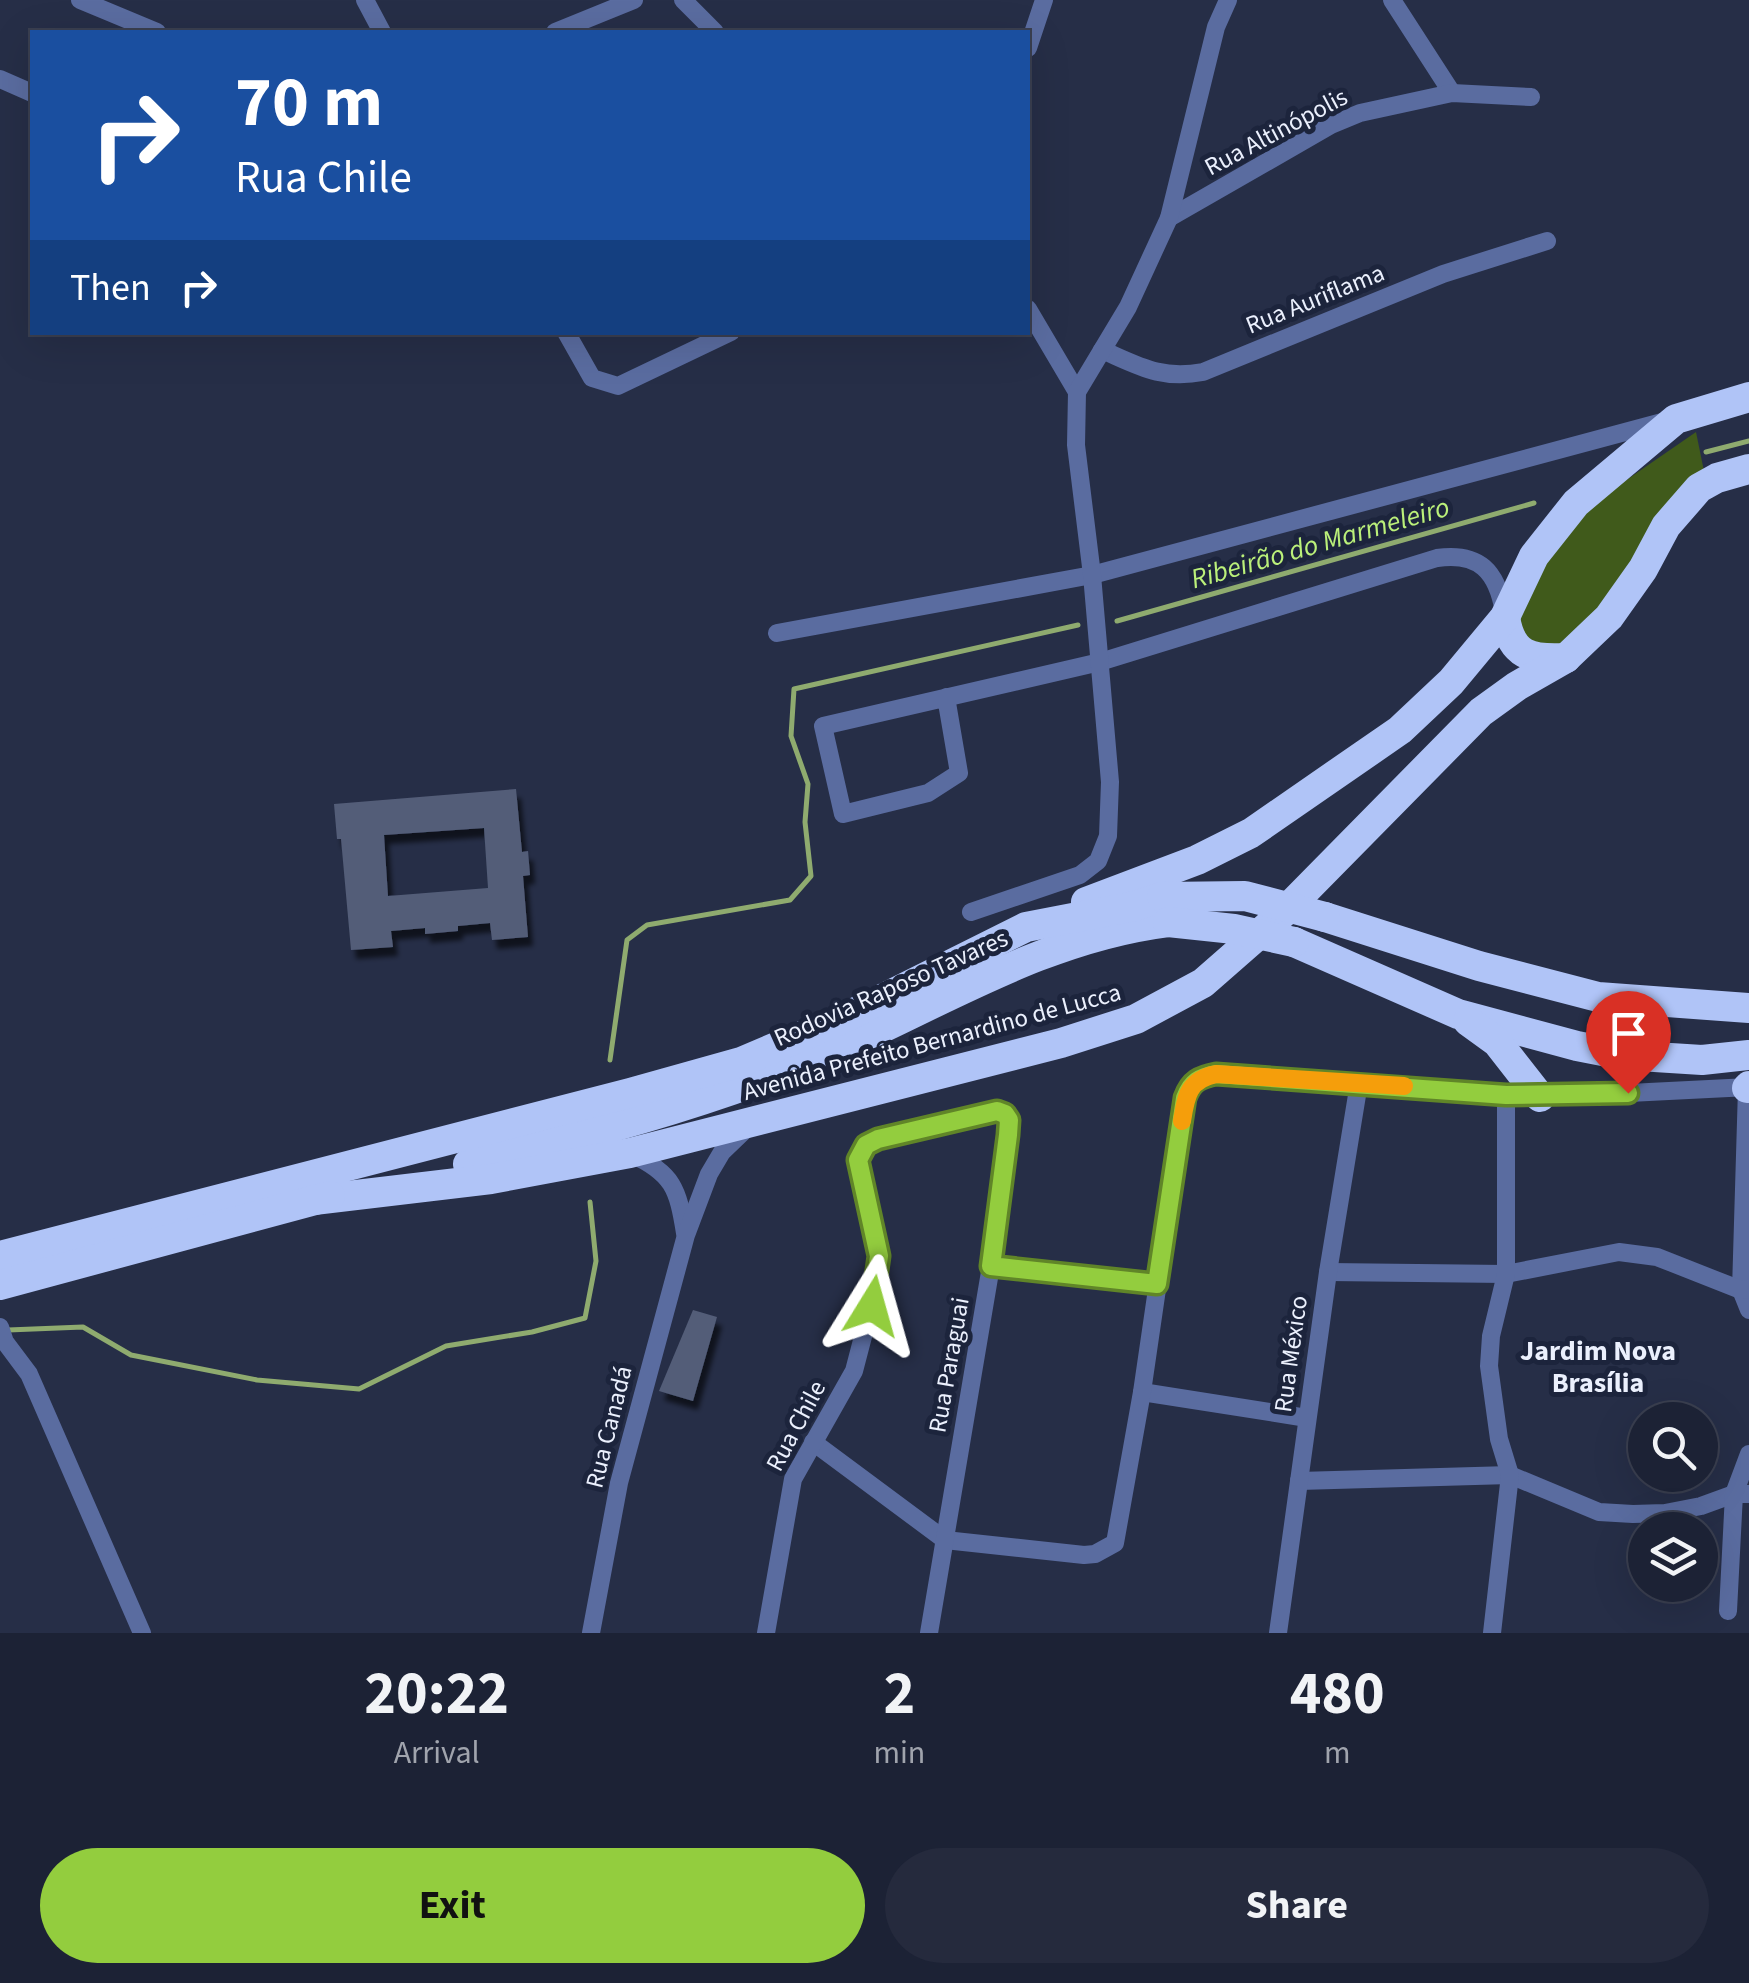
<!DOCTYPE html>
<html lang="en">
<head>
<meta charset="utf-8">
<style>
	:root { --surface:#1c2235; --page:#252a3d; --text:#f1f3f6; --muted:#a0a4ad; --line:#3a3f50; --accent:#93cd3e }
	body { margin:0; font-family:"Source Sans 3",sans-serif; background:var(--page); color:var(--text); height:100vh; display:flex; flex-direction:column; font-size:38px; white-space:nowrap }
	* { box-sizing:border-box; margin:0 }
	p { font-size:32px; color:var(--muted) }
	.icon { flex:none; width:55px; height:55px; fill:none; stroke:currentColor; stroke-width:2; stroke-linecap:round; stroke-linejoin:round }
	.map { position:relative; height:1633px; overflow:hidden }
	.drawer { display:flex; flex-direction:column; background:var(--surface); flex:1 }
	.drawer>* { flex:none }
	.guide { position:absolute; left:30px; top:30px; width:1000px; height:305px; border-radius:0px; box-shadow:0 10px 40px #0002,0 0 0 2px var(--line); background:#1a4fa0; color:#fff; overflow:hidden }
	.fabs { position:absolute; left:1628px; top:1402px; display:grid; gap:20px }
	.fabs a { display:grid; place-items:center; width:90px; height:90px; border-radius:50%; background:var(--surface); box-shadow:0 10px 40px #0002,0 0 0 2px var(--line); font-size:50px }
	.pin { position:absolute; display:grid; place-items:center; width:85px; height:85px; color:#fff; margin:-102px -42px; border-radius:50% 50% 50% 0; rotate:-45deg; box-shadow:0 0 10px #0007 }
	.pin .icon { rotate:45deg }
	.me { position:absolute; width:110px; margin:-55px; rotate:8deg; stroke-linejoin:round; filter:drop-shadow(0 0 8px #0008) }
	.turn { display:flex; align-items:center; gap:35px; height:210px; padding:0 40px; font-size:45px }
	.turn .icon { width:130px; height:130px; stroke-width:2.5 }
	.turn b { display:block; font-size:70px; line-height:85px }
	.then { display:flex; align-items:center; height:95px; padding:0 40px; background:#0003; gap:20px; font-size:38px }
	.eta { display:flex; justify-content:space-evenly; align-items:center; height:170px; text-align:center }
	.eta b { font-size:60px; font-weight:700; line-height:70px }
	.action { display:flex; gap:20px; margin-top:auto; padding:20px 40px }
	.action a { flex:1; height:115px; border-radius:60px; background:var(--accent); color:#111; font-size:40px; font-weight:700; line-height:115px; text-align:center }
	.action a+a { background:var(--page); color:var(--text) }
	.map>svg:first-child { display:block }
</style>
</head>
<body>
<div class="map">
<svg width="1749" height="1633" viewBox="0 0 1749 1633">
	<defs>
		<filter id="shadow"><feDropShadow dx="5" dy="9" stdDeviation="2.5" flood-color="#0009"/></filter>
	</defs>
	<rect width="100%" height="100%" fill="#262e47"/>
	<polygon fill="#405a1b" points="1696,432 1706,481 1606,608 1554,653 1533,653 1518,623 1540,568 1596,501"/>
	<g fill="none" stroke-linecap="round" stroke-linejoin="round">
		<g stroke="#8fab6f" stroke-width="5">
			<polyline points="1706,452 1749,441"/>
			<polyline points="1117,621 1534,503"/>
			<polyline points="610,1060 627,940 647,925 790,900 811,876 805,822 808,784 791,736 794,689 1078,625"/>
			<polyline points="8,1330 83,1327 131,1355 257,1380 359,1389 446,1346 532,1332 585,1318 596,1261 590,1202"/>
		</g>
	</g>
	<g fill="#535d78" fill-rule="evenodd" filter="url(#shadow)">
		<path d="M516,789l6,63 6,-1 2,24 -7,1 5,61 -36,3 -2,-17 -32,3v5l-33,3v-6l-34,3 2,16 -42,3 -10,-111h-4l-3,-35zM484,828l4,60 -100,8 -4,-61z"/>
		<polygon points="693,1310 717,1317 693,1401 659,1391"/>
	</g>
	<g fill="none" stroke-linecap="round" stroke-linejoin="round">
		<g stroke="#5a6ca0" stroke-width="18">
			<polyline points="80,0 157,32"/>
			<polyline points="365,0 382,32"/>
			<polyline points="683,0 715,32"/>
			<polyline points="1392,0 1452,93"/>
			<polyline points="555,32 634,0"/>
			<polyline points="1028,48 1044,0"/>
			<polyline points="0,79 32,93"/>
			<polyline points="1169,218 1331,125 1360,113 1452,93 1531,97"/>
			<polyline points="1028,309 1077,392"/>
			<polyline points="566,332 592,378 618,386 731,332"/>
			<path d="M1102,350c37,16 59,30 101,22l240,-98 104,-33"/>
			<polyline points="777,633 1092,575 1666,421"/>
			<path d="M946,697l13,76 -31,20 -85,21 -20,-88 277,-64 337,-104c42,-6 60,13 67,54"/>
			<polyline points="971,912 1080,875 1098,861 1108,836 1110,782 1092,575 1076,445 1077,392 1128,307 1169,218 1216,27 1228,0"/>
			<polyline points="1747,1088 1741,1290 1749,1310"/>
			<path d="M631,1154c42,19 47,35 54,79"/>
			<polyline points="991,1266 1157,1284"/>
			<polyline points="1328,1272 1506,1274 1619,1252 1657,1257 1741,1290 1749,1289"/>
			<polyline points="0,1327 5,1342 29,1374 142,1633"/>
			<polyline points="1142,1392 1307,1418"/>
			<polyline points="813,1442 945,1540"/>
			<polyline points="1299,1481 1510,1475 1599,1512 1633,1514 1665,1513 1701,1506 1734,1494 1749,1494"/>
			<path d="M945,1540l139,15 11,-1 20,-11 27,-151 43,-295c6,-15 14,-19 30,-23l334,23 200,-10"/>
			<polyline points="1728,1611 1734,1494 1749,1454"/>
			<polyline points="591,1633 619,1483 686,1235 709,1174 722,1152 748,1127"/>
			<polyline points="766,1633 793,1479 854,1371 878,1279 879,1257 858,1160 867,1145 878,1139 997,1111 1005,1113 1009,1120 1009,1135 991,1266 929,1633"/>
			<polyline points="1278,1633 1328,1272 1359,1083"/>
			<polyline points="1492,1633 1510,1475 1499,1439 1489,1366 1491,1336 1506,1274 1506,1095"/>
		</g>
		<g stroke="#b0c4f7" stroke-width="30">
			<path d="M1505,617c6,39 26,43 61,41"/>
			<polyline points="1086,902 1197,860 1251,833 1400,730 1451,682 1505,617 1534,556 1576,503 1676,419 1749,397"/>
			<polyline points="1325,917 1479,966 1598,997 1749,1008"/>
			<polyline points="1294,942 1458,1014 1577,1046 1623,1055 1702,1060 1749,1055"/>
			<polyline points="1468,1021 1497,1042 1540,1097"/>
			<polyline points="1747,1088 1749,1086"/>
			<path d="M468,1164c112,-26 227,-57 334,-100 124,-50 231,-125 366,-142"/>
			<polyline points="314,1200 491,1179 630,1153 1061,1043 1136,1019 1203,983 1283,913 1481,712 1517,686 1566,658 1609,617 1643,569 1666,526 1699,488 1717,478 1749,469"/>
			<polyline points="0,1256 630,1093 741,1062 840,1020 1026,927 1135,906 1162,897"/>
			<polyline points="0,1285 330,1196"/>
		</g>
		<g stroke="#b0c4f7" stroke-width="30">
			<polyline points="1162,897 1245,896 1325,917"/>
			<polyline points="1168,922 1234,929 1294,942"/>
		</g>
	</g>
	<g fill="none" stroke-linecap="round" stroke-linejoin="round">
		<defs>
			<path id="route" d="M872,1306l7,-50 -21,-96 8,-15 12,-6 119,-28 8,3 4,6 -1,15 -17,131 166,18 28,-186c6,-17 15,-21 31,-24l290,21 122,-2"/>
		</defs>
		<use href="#route" stroke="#608528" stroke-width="25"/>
		<use href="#route" stroke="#93cd3e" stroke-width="18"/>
		<path stroke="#f59e0b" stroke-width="18" d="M1182,1121c4,-25 6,-41 34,-47l188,12"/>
	</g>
	<g text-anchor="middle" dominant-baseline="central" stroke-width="10" stroke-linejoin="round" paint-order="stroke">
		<g font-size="25" fill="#ebf0fd" stroke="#1c243c">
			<text transform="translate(1276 132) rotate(-28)">Rua Altinópolis</text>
			<text transform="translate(1315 299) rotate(-22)">Rua Auriflama</text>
			<text transform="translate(891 988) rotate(-24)">Rodovia Raposo Tavares</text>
			<text transform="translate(932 1042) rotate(-15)">Avenida Prefeito Bernardino de Lucca</text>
			<text transform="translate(1291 1354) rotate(-82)">Rua México</text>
			<text transform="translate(949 1365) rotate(-80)">Rua Paraguai</text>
			<text transform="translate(796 1426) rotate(-62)">Rua Chile</text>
			<text transform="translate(609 1427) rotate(-76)">Rua Canadá</text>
		</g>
		<g font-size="28" font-style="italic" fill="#bbf07a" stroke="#1c243c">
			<text transform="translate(1320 543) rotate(-16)">Ribeirão do Marmeleiro</text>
		</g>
		<g font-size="28" font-weight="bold" fill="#ebf0fd" stroke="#1c243c">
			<text x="1598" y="1351">Jardim Nova<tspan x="1598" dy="32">Brasília</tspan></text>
		</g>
	</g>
</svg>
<div class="fabs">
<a><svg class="icon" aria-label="search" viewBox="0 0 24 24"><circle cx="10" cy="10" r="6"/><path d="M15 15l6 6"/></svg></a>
<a><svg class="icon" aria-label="layers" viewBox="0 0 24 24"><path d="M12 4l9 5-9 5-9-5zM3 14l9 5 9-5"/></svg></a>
</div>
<div class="pin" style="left:1628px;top:1093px;background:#d93025"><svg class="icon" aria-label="arrive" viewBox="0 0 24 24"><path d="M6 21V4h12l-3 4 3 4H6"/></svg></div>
<svg class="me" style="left:872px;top:1306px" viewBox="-20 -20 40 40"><path d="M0-17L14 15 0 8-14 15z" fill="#93cd3e" stroke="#fff" stroke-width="4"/></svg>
<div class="guide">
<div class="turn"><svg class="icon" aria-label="right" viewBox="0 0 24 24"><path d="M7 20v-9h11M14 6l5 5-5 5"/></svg><div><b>70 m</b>Rua Chile</div></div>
<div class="then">Then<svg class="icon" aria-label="right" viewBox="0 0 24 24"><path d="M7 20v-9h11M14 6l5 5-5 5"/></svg></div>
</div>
</div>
<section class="drawer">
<div class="eta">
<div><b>20:22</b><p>Arrival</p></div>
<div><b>2</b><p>min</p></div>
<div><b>480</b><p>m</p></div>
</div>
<div class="action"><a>Exit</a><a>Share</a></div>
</section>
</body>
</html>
